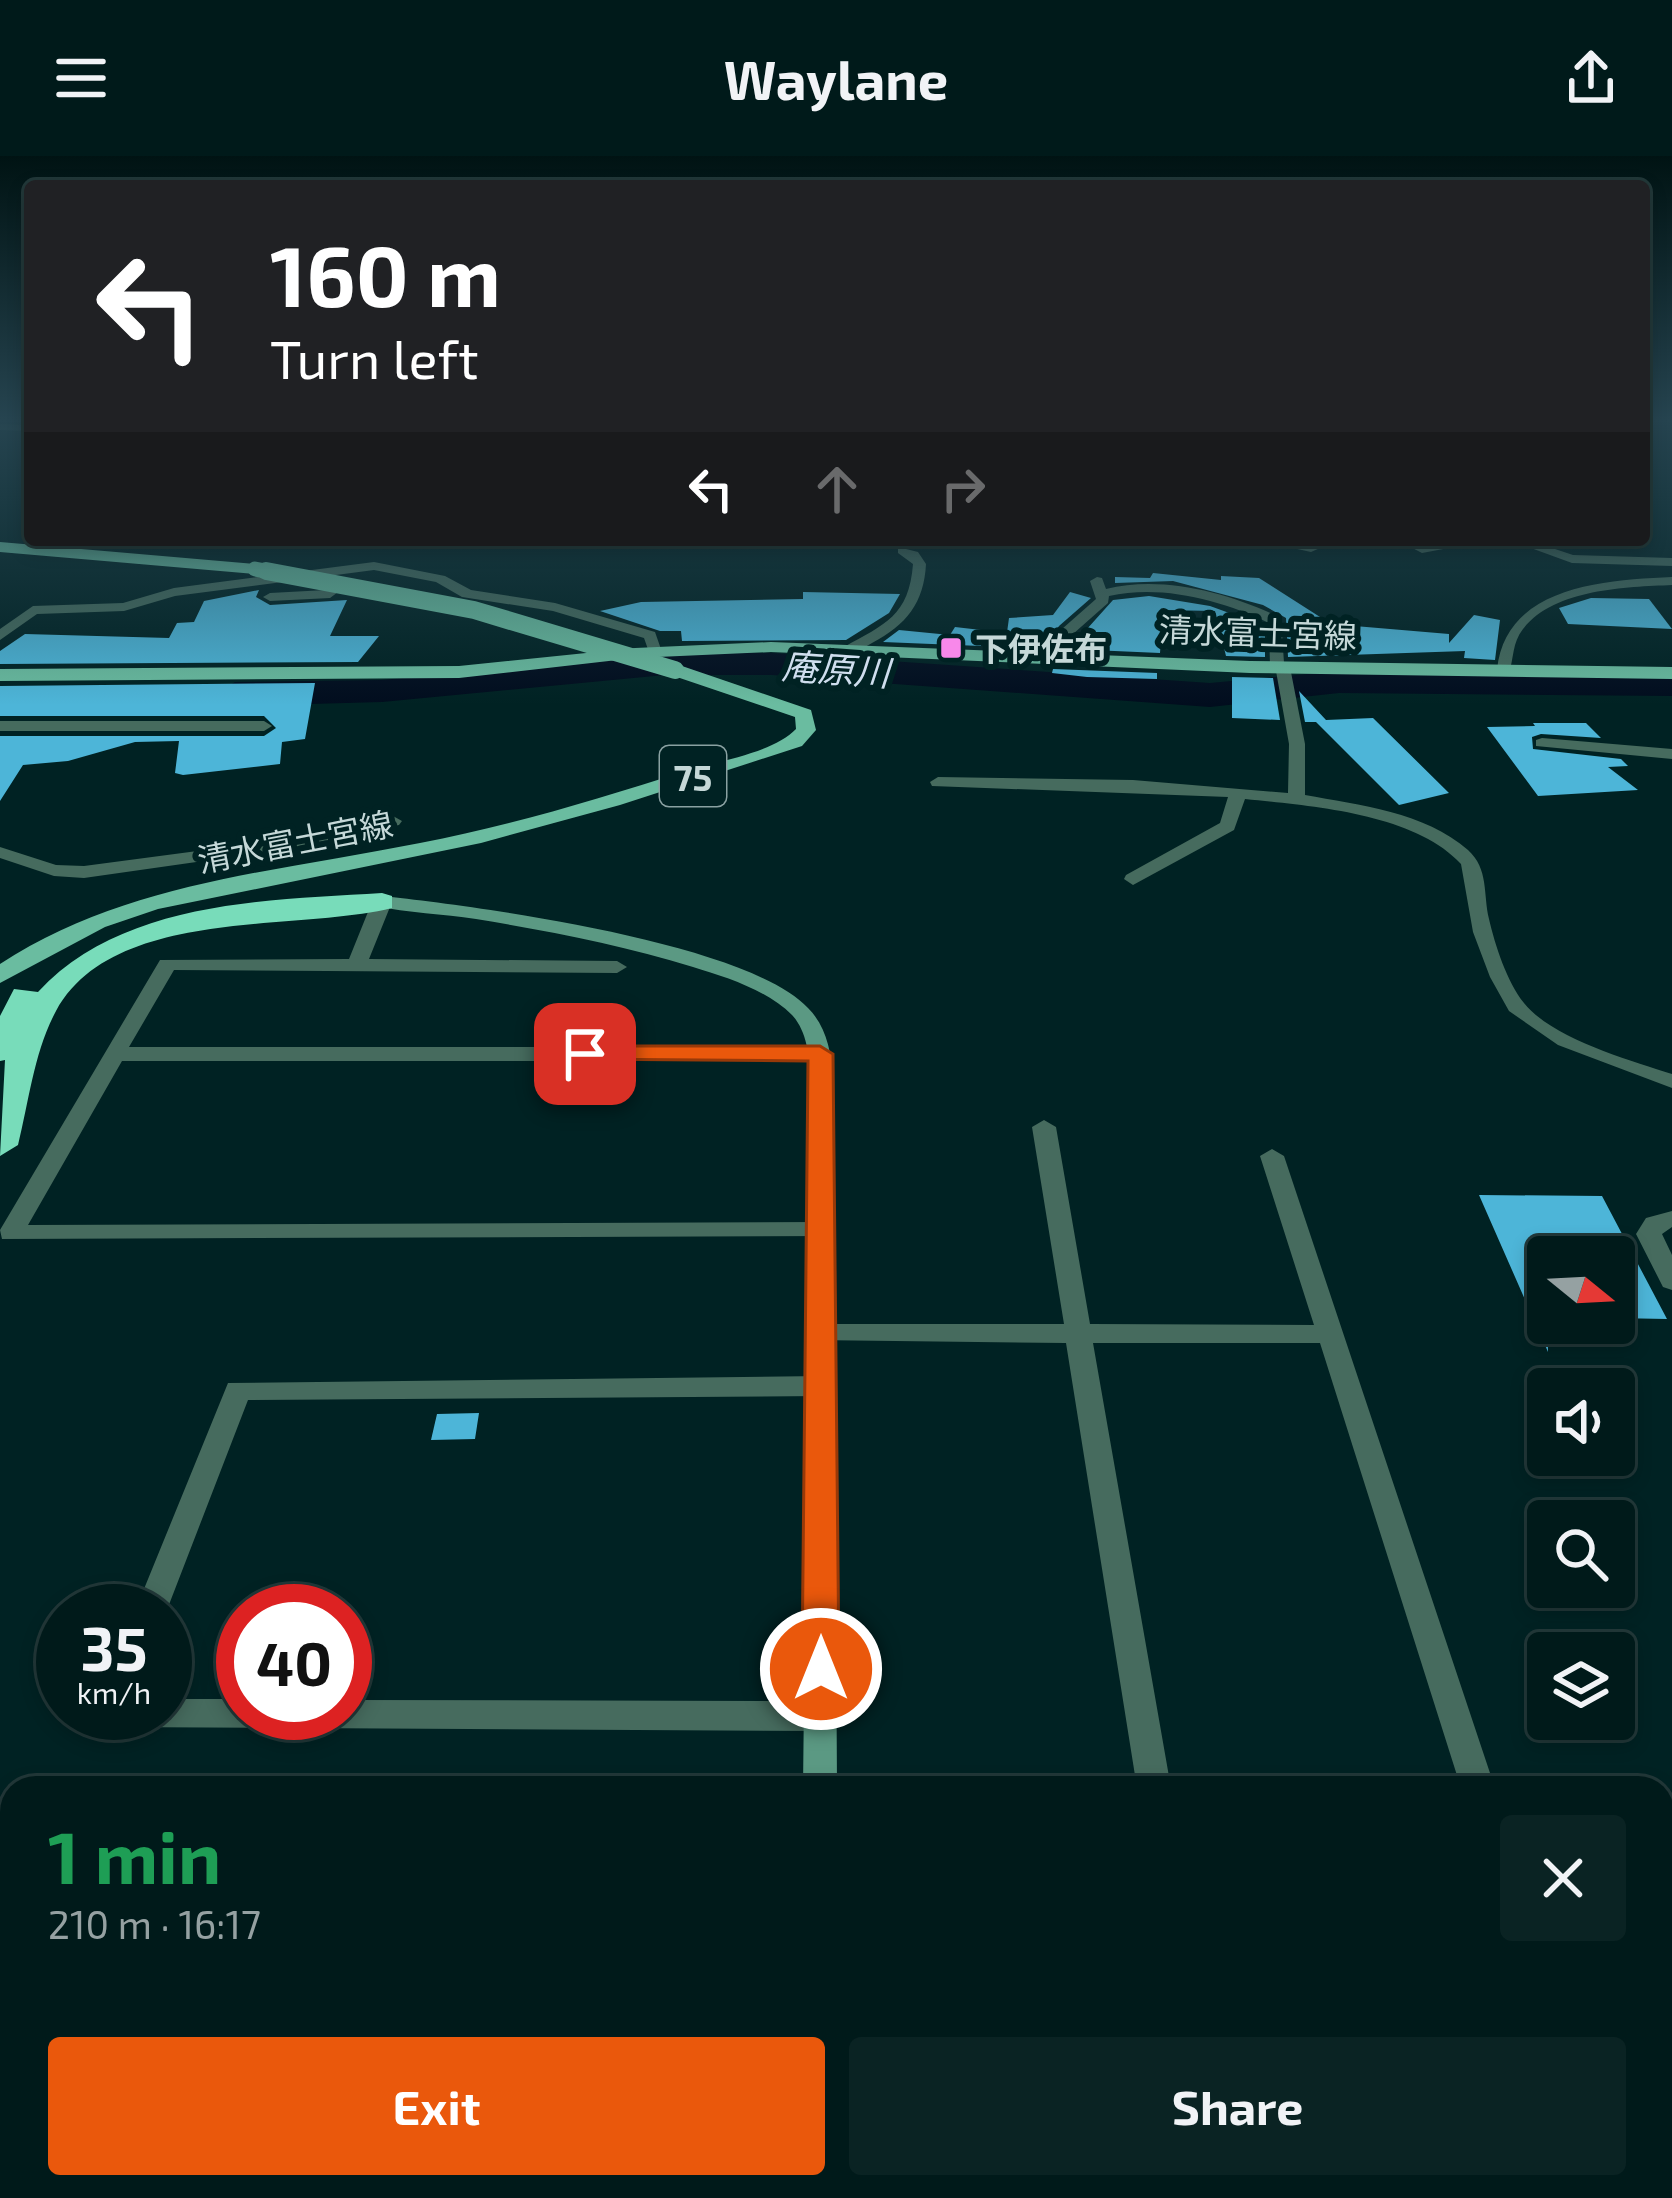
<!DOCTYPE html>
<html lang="en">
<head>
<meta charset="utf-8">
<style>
	:root { --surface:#001a1a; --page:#0a2323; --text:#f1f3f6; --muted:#95a1a2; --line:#223839; --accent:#ea580c }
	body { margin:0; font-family:"Exo 2","Noto Sans JP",sans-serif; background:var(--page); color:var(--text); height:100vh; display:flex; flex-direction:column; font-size:45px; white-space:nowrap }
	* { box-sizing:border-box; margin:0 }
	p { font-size:39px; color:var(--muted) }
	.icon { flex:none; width:66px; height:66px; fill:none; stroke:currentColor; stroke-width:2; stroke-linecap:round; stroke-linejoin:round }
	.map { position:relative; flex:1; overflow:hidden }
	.drawer { position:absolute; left:0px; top:1620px; width:1674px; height:423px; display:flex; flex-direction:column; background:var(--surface); border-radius:36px 36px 0 0; box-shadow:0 6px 18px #0003,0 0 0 3px var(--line) }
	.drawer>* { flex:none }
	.banner { position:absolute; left:24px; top:24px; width:1626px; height:366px; border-radius:12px; box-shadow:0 6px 18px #0003,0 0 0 3px var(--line); background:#202124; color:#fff; overflow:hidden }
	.needle { width:78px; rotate:108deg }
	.controls { position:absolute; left:1527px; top:1080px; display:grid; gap:24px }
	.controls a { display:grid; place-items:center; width:108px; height:108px; border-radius:12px; background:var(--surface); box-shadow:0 6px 18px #0003,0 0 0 3px var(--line); font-size:60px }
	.speed { position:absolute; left:36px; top:1428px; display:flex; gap:24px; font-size:60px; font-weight:700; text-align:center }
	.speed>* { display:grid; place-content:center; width:156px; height:156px; border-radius:50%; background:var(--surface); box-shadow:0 6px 18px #0003,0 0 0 3px var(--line); line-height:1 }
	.speed small { font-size:30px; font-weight:400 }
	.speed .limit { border:18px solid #d22; background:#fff; color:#111 }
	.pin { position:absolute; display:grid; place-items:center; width:102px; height:102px; color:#fff; margin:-51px; border-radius:24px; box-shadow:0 6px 18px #0006 }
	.me { position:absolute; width:132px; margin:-66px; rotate:0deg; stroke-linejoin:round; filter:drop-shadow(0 0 9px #0008) }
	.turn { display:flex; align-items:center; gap:42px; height:252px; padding:0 48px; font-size:54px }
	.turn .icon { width:156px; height:156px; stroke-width:2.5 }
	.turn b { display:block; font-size:84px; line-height:102px }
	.lanes { display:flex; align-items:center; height:114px; padding:0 48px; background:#0003; justify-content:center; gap:60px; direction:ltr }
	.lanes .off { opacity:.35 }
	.round { display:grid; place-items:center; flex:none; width:126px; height:126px; border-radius:12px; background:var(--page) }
	.headline { display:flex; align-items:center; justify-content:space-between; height:204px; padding:0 48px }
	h1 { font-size:72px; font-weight:700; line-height:90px; color:#1e9e55 }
	.action { display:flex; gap:24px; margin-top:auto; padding:24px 48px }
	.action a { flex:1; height:138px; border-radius:12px; background:var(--accent); color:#fff; font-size:48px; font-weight:700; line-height:138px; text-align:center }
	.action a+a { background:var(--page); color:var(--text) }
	header { display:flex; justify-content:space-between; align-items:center; height:156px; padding:0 48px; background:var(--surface); font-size:54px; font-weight:700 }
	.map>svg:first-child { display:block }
</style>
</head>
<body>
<header><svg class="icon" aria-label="menu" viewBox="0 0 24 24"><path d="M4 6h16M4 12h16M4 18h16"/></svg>Waylane<svg class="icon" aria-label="share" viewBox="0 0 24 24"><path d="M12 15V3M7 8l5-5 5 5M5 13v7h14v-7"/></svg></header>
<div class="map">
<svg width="1672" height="2042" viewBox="0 0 1672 2042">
	<rect width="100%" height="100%" fill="#002223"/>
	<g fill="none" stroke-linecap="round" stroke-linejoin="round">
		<polygon fill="#010d1e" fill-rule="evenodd" points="665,497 772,497 1210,527 1339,515 1672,518 1672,540 1339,537 1210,551 772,519 665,519 382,546 235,550 216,538 235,526 382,524"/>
	</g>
	<g fill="#4db5d8">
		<polygon points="1153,417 1221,424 1221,420 1259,422 1331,468 1449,478 1449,487 1474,459 1500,464 1495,504 1464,502 1465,495 1288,501 1286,462 1263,449 1173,425 1115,427 1115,421 1150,422"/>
		<polygon points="259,434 256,441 270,449 347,444 330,480 379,480 358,506 0,508 0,495 25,478 169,482 177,467 194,466 204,445"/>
		<polygon points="803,436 900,438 889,457 846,484 682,485 681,475 660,475 600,455 641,446 803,443"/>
		<polygon points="1070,436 1091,442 1059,470 1045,492 1005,491 1009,462 1053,459"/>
		<polygon points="1149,440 1210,450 1265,470 1265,501 1226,500 1215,455 1163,454 1160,497 1069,493 1113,444"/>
		<polygon points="1591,442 1649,443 1672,473 1568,468 1559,452"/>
		<polygon points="955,471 981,474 981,490 883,486 899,474 950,479"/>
		<polygon points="1053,513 1157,517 1157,523 1087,521 1052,517"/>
		<polygon points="1232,521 1273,522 1280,564 1232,562"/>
		<polygon points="315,527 305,583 282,586 280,608 183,619 175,617 179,585 135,586 68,605 23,609 0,645 0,580 264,580 276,572 264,560 0,560 0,530"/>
		<polygon points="1299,535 1326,564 1373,562 1449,637 1399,649 1316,566 1305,566"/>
		<polygon points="1533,567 1586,567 1601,582 1541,578 1532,581 1533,593 1621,603 1628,610 1608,611 1638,634 1538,640 1487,571 1535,570"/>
		<polygon points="1479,1039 1602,1040 1667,1163 1614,1162 1614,1101 1548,1101 1548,1196"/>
		<polygon points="479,1257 475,1283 431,1284 437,1258"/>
	</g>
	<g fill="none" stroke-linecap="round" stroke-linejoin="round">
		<g fill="#466b5e" fill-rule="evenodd">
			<polygon points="0,268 30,269 30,275 0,274"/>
			<polygon points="1257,384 1310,388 1338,384 1311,396"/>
			<polygon points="1397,384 1424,389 1449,384 1454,391 1422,397"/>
			<polygon points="1509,384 1528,384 1573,399 1672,402 1672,410 1572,407"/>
			<path d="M898,391l20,5 8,12c-2,39 -20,61 -54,79 -11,6 -16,10 -28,10v-6c41,-23 65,-31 69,-83l-15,-11z"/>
			<polygon points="374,406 445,420 471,434 555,447 655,476 662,496 650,499 644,482 553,455 462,441 436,426 374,414 175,440 124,455 37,458 0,484 0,473 33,450 123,447 174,432"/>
			<path d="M1097,421l5,1 4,11c57,-14 123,4 175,29l3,45 6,4 15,77v51c54,10 120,17 163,55 21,19 15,44 21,69 6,26 18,63 35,84 29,36 105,57 148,71v14l-114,-43 -49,-34 -19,-34 -17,-45 -12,-68c-47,-51 -151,-58 -216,-65l-11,31 -101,55 -9,-6 2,-4 94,-52 8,-26 -296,-11 -2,-4 8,-5 195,3 155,13 1,-49 -13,-73 -6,-4 -1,-44c-47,-23 -108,-39 -160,-27l-1,7 -35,31 -16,26h-10l-2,-3 17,-28 34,-30 -6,-18z"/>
			<path d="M1672,421v8c-47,2 -118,4 -149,44 -11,14 -9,29 -14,44l-12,-3c8,-84 107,-90 175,-93z"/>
			<polygon points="335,429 342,433 330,442 270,445 263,441 270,437 326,434"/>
			<polygon points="0,565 264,565 272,570 264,575 0,575"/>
			<polygon points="1542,582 1672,593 1672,603 1536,590 1536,584"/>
			<polygon points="393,660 402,665 399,669 281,694 84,722 54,720 0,702 0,691 56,709 84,710 281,684"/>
			<polygon points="382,740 392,746 369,803 617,805 627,811 617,817 174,814 129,891 820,891 831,898 820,905 122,905 28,1069 822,1066 831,1068 834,1074 831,1080 2,1083 0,1074 160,804 349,803 372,746"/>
			<polygon points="1044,964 1056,971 1090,1168 1314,1169 1260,1000 1272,993 1284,1000 1495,1632 1461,1632 1320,1187 1093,1187 1171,1632 1137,1632 1066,1187 813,1184 809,1177 813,1170 822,1168 1064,1168 1032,971"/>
			<polygon points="1672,1055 1672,1071 1662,1078 1672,1099 1672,1134 1663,1131 1636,1078 1646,1062"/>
			<polygon points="822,1220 832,1223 836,1230 832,1237 822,1240 248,1244 165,1459 165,1455 135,1455 228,1227"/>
			<polygon points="165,1543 243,1543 243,1557 345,1557 345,1544 821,1545 833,1550 838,1560 833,1570 821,1575 111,1571 99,1567 94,1557 165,1557"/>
			<polygon points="962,2031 1004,2031 1006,2042 964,2042"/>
		</g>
		<g fill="#5b9983" fill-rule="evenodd">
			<path d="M382,740c94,10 364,46 426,112 18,18 23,43 25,68l4,712h-34l8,-712c-2,-20 -4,-45 -19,-61 -25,-25 -66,-38 -99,-48 -71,-22 -144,-36 -217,-48 -33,-5 -68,-6 -101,-13l-3,-4z"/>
			<polygon points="0,1651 12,1655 12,1695 0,1691"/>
			<rect x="1662" y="1818" width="10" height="38"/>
		</g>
		<g fill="#6abca0" fill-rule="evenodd">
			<polygon points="0,386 255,408 263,413 255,418 0,396"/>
			<polygon points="771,486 1250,505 1672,511 1672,523 1250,517 771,496 635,502 459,522 0,525 0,513 459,510 635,492"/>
			<path d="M668,510h14l129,44 5,20 -14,16 -182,59 -139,38 -323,66 -53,18 -105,56v-19c126,-82 276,-92 420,-121 90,-17 178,-44 266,-72 31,-10 87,-18 110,-42l-1,-12 -127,-43z"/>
		</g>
		<path fill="#78dcba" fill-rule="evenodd" d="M382,737l10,3v12c-95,24 -279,-2 -336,103 -22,41 -27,90 -38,134l-18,11 5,-96 -5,1v-45l14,-27 24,3c84,-91 229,-92 344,-99z"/>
		<polyline stroke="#6abca0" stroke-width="15" points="255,413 282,418"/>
		<polyline stroke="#6abca0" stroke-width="18" points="266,415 474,454 675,514"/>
	</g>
	<linearGradient id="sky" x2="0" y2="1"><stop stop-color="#001313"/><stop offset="0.48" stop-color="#264450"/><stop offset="1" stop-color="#264450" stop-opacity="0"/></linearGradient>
	<rect width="1672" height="549" fill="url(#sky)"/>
	<polygon fill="#ea580c" stroke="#983908" stroke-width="3" points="585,890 820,890 833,898 839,1513 834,1524 821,1529 808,1524 802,1513 808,905 576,903 576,893"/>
	<rect fill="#f888ea" stroke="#002223" stroke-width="4.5" x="939" y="480" width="24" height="24" rx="6"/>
	<g text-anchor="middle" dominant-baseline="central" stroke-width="12" stroke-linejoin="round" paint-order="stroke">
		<g font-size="33" fill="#c5d8d8" stroke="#002223">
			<text transform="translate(1258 476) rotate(2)">清水富士宮線</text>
			<text transform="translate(295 685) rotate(-11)">清水富士宮線</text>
		</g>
		<g font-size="33" font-weight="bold" fill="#c5d8d8" stroke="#002223" text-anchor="start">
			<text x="975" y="492">下伊佐布</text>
		</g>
		<g font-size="36" font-style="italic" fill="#cfdeee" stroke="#002223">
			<text transform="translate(836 512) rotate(4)">庵原川</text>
		</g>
		<rect fill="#002223" stroke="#8aa1a2" stroke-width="3" x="660" y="590" width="66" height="60" rx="9"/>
		<g font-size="36" font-weight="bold" fill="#c5d8d8">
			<text x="693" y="620">75</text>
		</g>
	</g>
</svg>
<div class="controls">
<a><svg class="needle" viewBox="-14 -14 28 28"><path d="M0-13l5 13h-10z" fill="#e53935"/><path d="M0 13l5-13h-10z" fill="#95a1a2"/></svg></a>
<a><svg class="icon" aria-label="sound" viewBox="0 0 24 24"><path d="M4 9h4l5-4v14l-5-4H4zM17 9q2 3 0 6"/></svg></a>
<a><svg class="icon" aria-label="search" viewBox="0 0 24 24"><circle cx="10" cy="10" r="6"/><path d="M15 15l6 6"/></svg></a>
<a><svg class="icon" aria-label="layers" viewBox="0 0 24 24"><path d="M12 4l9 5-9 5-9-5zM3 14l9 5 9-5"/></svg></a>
</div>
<div class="speed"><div>35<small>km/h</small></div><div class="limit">40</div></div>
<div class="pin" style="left:585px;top:898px;background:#d93025"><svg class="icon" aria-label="arrive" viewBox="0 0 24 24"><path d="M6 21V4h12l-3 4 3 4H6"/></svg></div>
<svg class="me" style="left:821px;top:1513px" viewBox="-20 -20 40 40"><circle r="17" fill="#ea580c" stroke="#fff" stroke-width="3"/><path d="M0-11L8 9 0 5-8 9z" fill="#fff"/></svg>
<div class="banner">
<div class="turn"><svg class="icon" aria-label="left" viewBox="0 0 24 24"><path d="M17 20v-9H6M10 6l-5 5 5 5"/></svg><div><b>160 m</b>Turn left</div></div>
<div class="lanes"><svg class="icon" aria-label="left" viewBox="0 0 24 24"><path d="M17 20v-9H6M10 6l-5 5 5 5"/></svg><svg class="icon off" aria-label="ahead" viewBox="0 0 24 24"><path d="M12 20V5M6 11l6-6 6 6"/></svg><svg class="icon off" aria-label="right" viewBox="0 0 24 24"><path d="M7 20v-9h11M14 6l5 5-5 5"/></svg></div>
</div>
<section class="drawer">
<div class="headline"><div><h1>1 min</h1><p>210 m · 16:17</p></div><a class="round"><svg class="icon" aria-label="close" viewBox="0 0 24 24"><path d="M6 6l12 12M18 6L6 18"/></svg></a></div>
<div class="action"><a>Exit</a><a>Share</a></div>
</section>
</div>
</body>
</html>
